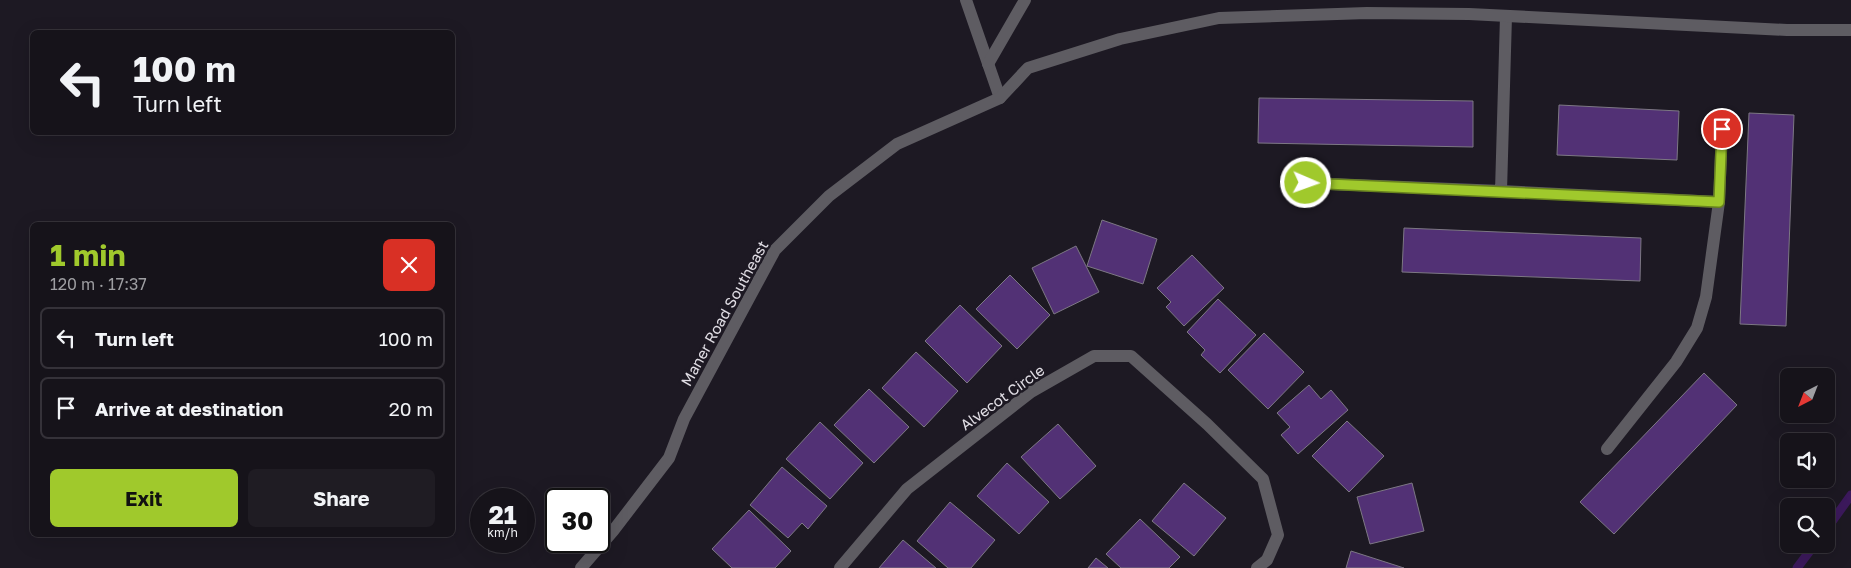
<!DOCTYPE html>
<html lang="en">
<head>
<meta charset="utf-8">
<style>
	:root { --surface:#16131a; --page:#1f1c23; --text:#f1f3f6; --muted:#9e9ea2; --line:#353239; --accent:#a0c92c }
	body { margin:0; font-family:"Golos Text",sans-serif; background:var(--page); color:var(--text); height:100vh; display:flex; flex-direction:column; font-size:19px; white-space:nowrap }
	* { box-sizing:border-box; margin:0 }
	p { font-size:16px; color:var(--muted) }
	.icon { flex:none; width:28px; height:28px; fill:none; stroke:currentColor; stroke-width:2; stroke-linecap:round; stroke-linejoin:round }
	.map { position:relative; flex:1; overflow:hidden }
	.side { position:absolute; left:30px; top:222px; width:425px; height:315px; display:flex; flex-direction:column; background:var(--surface); border-radius:8px; box-shadow:0 5px 20px #0002,0 0 0 1px var(--line) }
	.side>* { flex:none }
	.guide { position:absolute; left:30px; top:30px; width:425px; height:105px; border-radius:8px; box-shadow:0 5px 20px #0002,0 0 0 1px var(--line); background:#16131a; color:var(--text); overflow:hidden }
	.needle { width:32px; rotate:222deg }
	.buttons { position:absolute; left:1780px; top:368px; display:grid; gap:10px }
	.buttons a { display:grid; place-items:center; width:55px; height:55px; border-radius:8px; background:var(--surface); box-shadow:0 5px 20px #0002,0 0 0 1px var(--line); font-size:25px }
	.speed { position:absolute; left:470px; top:488px; display:flex; gap:10px; font-size:25px; font-weight:700; text-align:center }
	.speed>* { display:grid; place-content:center; width:65px; height:65px; border-radius:50%; background:var(--surface); box-shadow:0 5px 20px #0002,0 0 0 1px var(--line); line-height:1 }
	.speed small { font-size:12px; font-weight:400 }
	.speed .limit { border:2px solid #111; border-radius:8px; background:#fff; color:#111 }
	.pin { position:absolute; display:grid; place-items:center; width:42px; height:42px; color:#fff; margin:-21px; border:2px solid #fff; border-radius:50%; box-shadow:0 1px 5px #0007 }
	.me { position:absolute; width:55px; margin:-28px; rotate:92deg; stroke-linejoin:round; filter:drop-shadow(0 0 4px #0008) }
	.turn { display:flex; align-items:center; gap:18px; height:105px; padding:0 20px; font-size:22px }
	.turn .icon { width:65px; height:65px; stroke-width:2.5 }
	.turn b { display:block; font-size:35px; line-height:42px }
	.round { display:grid; place-items:center; flex:none; width:52px; height:52px; border-radius:8px; background:var(--page) }
	.overview { display:flex; align-items:center; justify-content:space-between; height:85px; padding:0 20px }
	h1 { font-size:30px; font-weight:700; line-height:38px; color:var(--accent) }
	.primary-button { display:flex; gap:10px; margin-top:auto; padding:10px 20px }
	.primary-button a { flex:1; height:58px; border-radius:8px; background:var(--accent); color:#111; font-size:20px; font-weight:700; line-height:58px; text-align:center }
	.primary-button a+a { background:var(--page); color:var(--text) }
	ul { padding:0; list-style:none }
	li { display:flex; align-items:center; gap:15px; height:62px; margin:0 10px 8px; padding:0 10px; border:2px solid var(--line); border-radius:8px }
	li div { flex:1 }
	li b { display:block; font-size:19px }
	li em { font-style:normal }
	.map>svg:first-child { display:block }
</style>
</head>
<body>
<div class="map">
<svg width="1851" height="568" viewBox="0 0 1851 568">
	<rect width="100%" height="100%" fill="#1d1923"/>
	<g fill="none" stroke-linecap="round" stroke-linejoin="round">
		<g stroke="#3c195c" stroke-width="9">
			<polyline points="1826,530 1851,495"/>
			<polyline points="1797,568 1815,544"/>
		</g>
	</g>
	<g fill="#523175" stroke="#7d7884">
		<polygon points="1259,98 1473,101 1473,147 1258,143"/>
		<polygon points="1559,105 1679,111 1677,160 1557,155"/>
		<polygon points="1749,113 1794,115 1786,326 1740,324"/>
		<polygon points="1102,220 1157,239 1143,284 1087,266"/>
		<polygon points="1404,228 1641,238 1640,281 1402,272"/>
		<polygon points="1076,246 1099,292 1054,314 1032,268"/>
		<polygon points="1192,255 1224,288 1184,326 1166,307 1171,302 1157,288"/>
		<polygon points="1010,275 1050,315 1017,349 976,309"/>
		<polygon points="1218,299 1256,335 1220,373 1201,355 1205,350 1187,332"/>
		<polygon points="960,305 1002,346 967,383 925,341"/>
		<polygon points="1264,333 1304,372 1268,409 1228,370"/>
		<polygon points="916,352 958,391 924,427 882,388"/>
		<polygon points="1704,373 1737,405 1614,534 1580,502"/>
		<polygon points="1309,385 1321,399 1331,390 1348,410 1298,454 1281,435 1290,427 1277,413"/>
		<polygon points="869,389 909,427 874,463 834,425"/>
		<polygon points="1347,421 1384,456 1349,492 1312,456"/>
		<polygon points="820,422 863,463 830,499 786,459"/>
		<polygon points="1058,424 1096,466 1060,499 1021,457"/>
		<polygon points="1007,463 1049,502 1019,534 977,496"/>
		<polygon points="782,467 827,506 808,529 802,523 788,538 750,505"/>
		<polygon points="1184,483 1226,518 1194,556 1152,521"/>
		<polygon points="1412,483 1424,531 1370,544 1357,497"/>
		<polygon points="950,502 995,540 971,568 948,568 917,541"/>
		<polygon points="749,510 791,551 775,568 732,568 712,549"/>
		<polygon points="1140,519 1180,557 1169,568 1121,568 1106,554"/>
		<polygon points="903,540 936,568 879,568"/>
		<polygon points="1351,551 1404,568 1346,568"/>
		<polygon points="1096,558 1108,568 1088,568"/>
	</g>
	<g fill="none" stroke-linecap="round" stroke-linejoin="round">
		<g stroke="#5e5c62" stroke-width="12">
			<polyline points="966,0 1000,98"/>
			<polyline points="988,64 1025,0"/>
			<polyline points="1306,183 1501,191 1506,16"/>
			<polyline points="1501,191 1719,202"/>
			<polyline points="1607,449 1676,362 1697,328 1706,297 1719,202 1722,129"/>
			<polyline points="581,568 613,531 669,458 684,419 775,250 829,196 897,144 1000,98 1028,68 1120,39 1219,18 1367,13 1469,14 1787,30 1851,30"/>
			<polyline points="840,568 907,489 1031,392 1094,356 1131,356 1207,424 1263,479 1278,535 1267,560 1257,568"/>
		</g>
	</g>
	<g fill="none" stroke-linecap="round" stroke-linejoin="round">
		<defs>
			<polyline id="route" points="1306,183 1719,202 1722,129"/>
		</defs>
		<use href="#route" stroke="#68831d" stroke-width="12"/>
		<use href="#route" stroke="#a0c92c" stroke-width="9"/>
	</g>
	<g text-anchor="middle" dominant-baseline="central" stroke-width="5" stroke-linejoin="round" paint-order="stroke">
		<g font-size="15" fill="#e0dde4" stroke="#1d1923">
			<text transform="translate(724 313) rotate(-61)">Maner Road Southeast</text>
			<text transform="translate(1002 397) rotate(-36)">Alvecot Circle</text>
		</g>
	</g>
</svg>
<div class="buttons">
<a><svg class="needle" viewBox="-14 -14 28 28"><path d="M0-13l5 13h-10z" fill="#e53935"/><path d="M0 13l5-13h-10z" fill="#9e9ea2"/></svg></a>
<a><svg class="icon" aria-label="sound" viewBox="0 0 24 24"><path d="M4 9h4l5-4v14l-5-4H4zM17 9q2 3 0 6"/></svg></a>
<a><svg class="icon" aria-label="search" viewBox="0 0 24 24"><circle cx="10" cy="10" r="6"/><path d="M15 15l6 6"/></svg></a>
</div>
<div class="speed"><div>21<small>km/h</small></div><div class="limit">30</div></div>
<div class="pin" style="left:1722px;top:129px;background:#d93025"><svg class="icon" aria-label="arrive" viewBox="0 0 24 24"><path d="M6 21V4h12l-3 4 3 4H6"/></svg></div>
<svg class="me" style="left:1306px;top:183px" viewBox="-20 -20 40 40"><circle r="17" fill="#a0c92c" stroke="#fff" stroke-width="3"/><path d="M0-11L8 9 0 5-8 9z" fill="#fff"/></svg>
<div class="guide">
<div class="turn"><svg class="icon" aria-label="left" viewBox="0 0 24 24"><path d="M17 20v-9H6M10 6l-5 5 5 5"/></svg><div><b>100 m</b>Turn left</div></div>
</div>
<section class="side">
<div class="overview"><div><h1>1 min</h1><p>120 m · 17:37</p></div><a class="round" style="background:#d93025;color:#fff"><svg class="icon" aria-label="close" viewBox="0 0 24 24"><path d="M6 6l12 12M18 6L6 18"/></svg></a></div>
<ul>
<li><svg class="icon" aria-label="left" viewBox="0 0 24 24"><path d="M17 20v-9H6M10 6l-5 5 5 5"/></svg><div><b>Turn left</b></div><em>100 m</em></li>
<li><svg class="icon" aria-label="arrive" viewBox="0 0 24 24"><path d="M6 21V4h12l-3 4 3 4H6"/></svg><div><b>Arrive at destination</b></div><em>20 m</em></li>
</ul>
<div class="primary-button"><a>Exit</a><a>Share</a></div>
</section>
</div>
</body>
</html>
